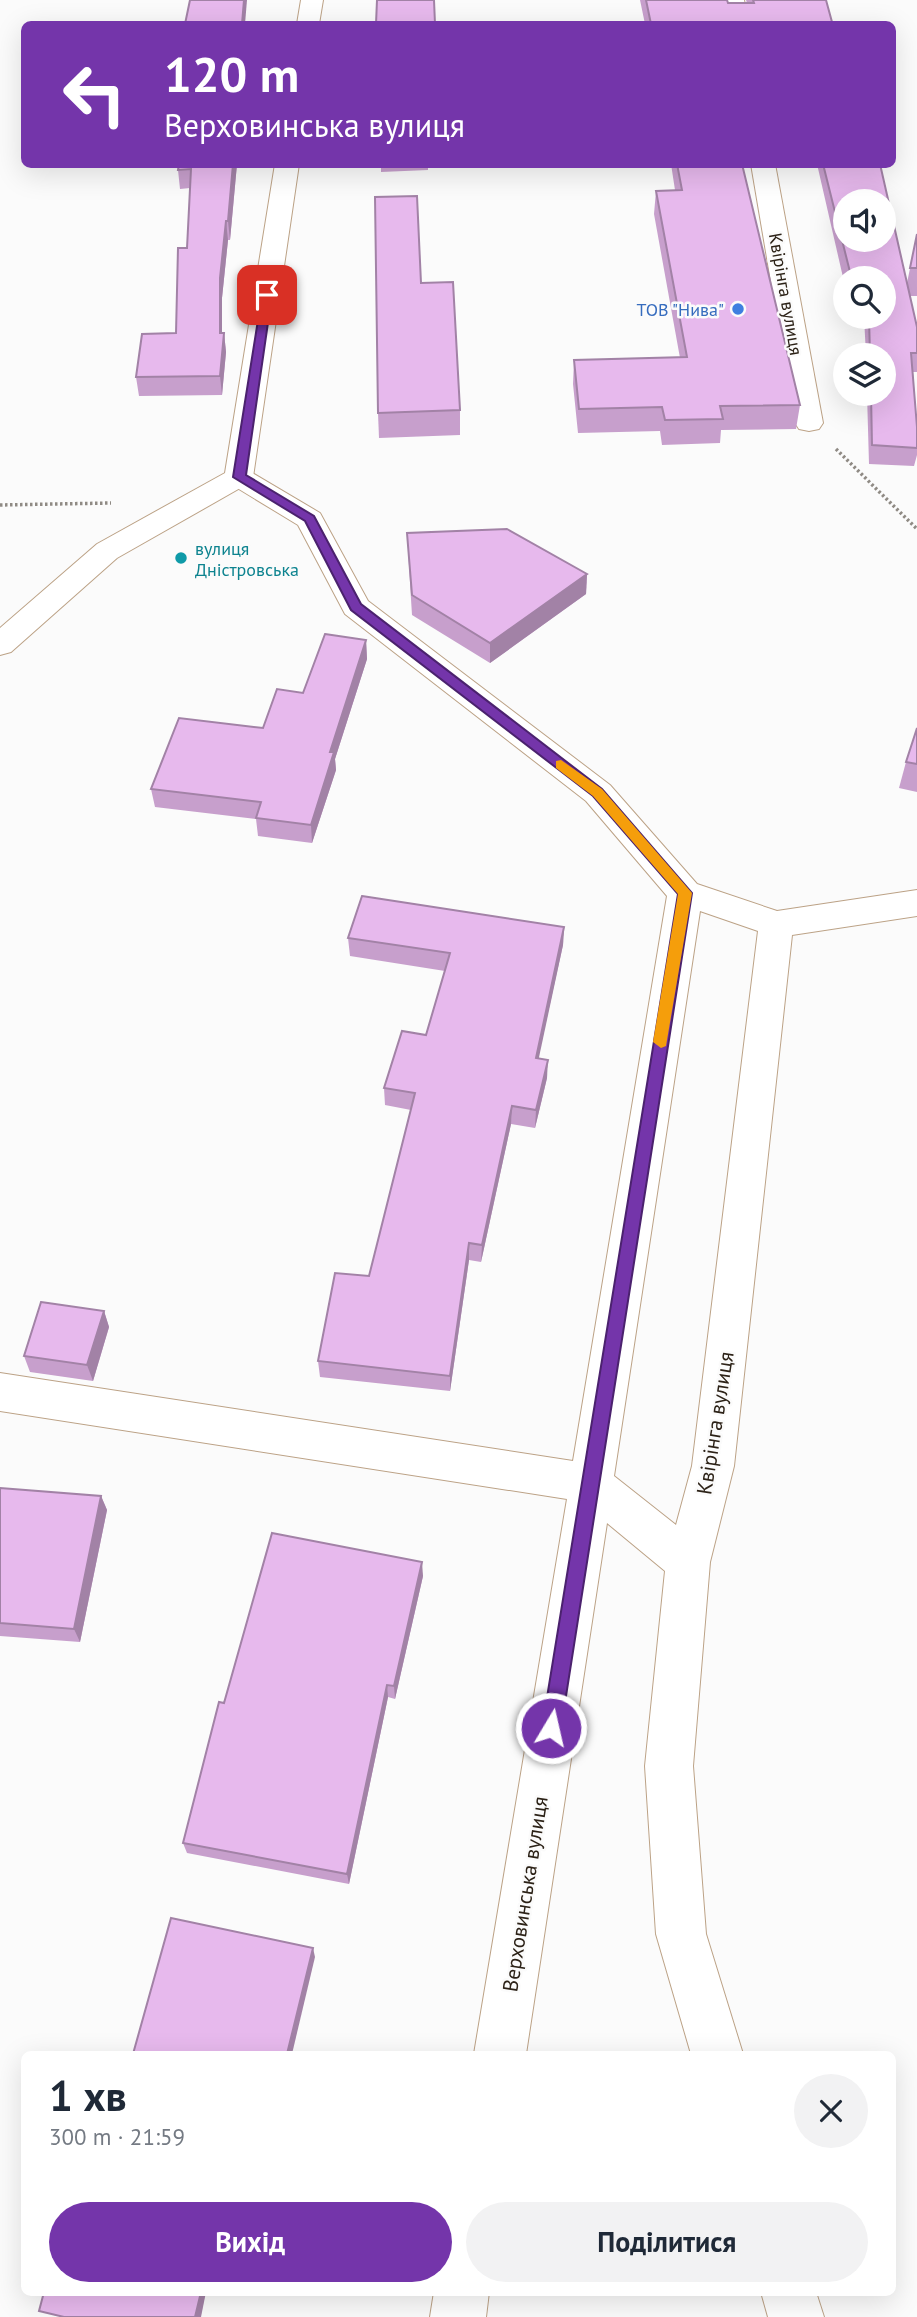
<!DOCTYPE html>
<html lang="uk">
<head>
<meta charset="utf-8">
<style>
	:root { --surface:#fff; --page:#f2f2f3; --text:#1f2937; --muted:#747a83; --accent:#7435aa }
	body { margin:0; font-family:"PT Sans",sans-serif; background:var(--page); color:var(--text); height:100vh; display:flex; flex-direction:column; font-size:26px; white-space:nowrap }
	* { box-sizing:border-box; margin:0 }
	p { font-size:23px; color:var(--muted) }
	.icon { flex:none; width:38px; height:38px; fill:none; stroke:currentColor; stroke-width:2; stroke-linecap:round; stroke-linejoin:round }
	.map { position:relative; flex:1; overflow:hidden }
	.side { position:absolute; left:21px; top:2051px; width:875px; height:245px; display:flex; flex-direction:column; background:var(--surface); border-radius:10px; box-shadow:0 7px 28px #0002 }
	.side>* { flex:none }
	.guide { position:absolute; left:21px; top:21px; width:875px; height:147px; border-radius:10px; box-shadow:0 7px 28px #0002; background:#7435aa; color:#fff; overflow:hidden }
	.fabs { position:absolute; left:833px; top:189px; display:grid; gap:14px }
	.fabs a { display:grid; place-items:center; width:63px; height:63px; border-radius:50%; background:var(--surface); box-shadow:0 7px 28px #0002; font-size:35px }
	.pin { position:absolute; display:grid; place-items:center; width:60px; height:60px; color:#fff; margin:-30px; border-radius:14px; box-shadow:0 4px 10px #0006 }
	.me { position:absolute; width:77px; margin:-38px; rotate:9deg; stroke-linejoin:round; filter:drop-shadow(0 0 5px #0008) }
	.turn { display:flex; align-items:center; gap:24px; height:147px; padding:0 28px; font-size:32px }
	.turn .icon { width:91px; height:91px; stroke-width:2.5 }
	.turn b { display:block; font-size:49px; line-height:60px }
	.round { display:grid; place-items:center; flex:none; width:74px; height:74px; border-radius:37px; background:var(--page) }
	.summary { display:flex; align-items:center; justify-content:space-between; height:119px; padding:0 28px }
	h1 { font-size:42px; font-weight:600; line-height:52px }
	.cta { display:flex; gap:14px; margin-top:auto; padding:14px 28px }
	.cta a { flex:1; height:80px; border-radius:42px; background:var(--accent); color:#fff; font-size:28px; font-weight:600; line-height:80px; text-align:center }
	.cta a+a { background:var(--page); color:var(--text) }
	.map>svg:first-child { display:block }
</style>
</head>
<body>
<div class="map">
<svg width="917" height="2317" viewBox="0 0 917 2317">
	<rect width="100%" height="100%" fill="#fbfbfb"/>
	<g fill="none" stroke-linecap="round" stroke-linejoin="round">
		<defs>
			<g id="minor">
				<polygon points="722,0 744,0 749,24 727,24"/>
				<polygon points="751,164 775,164 823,423 819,429 809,431 799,429 795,423"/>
				<path d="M239,468l10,3 71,42 48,88 242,184 87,99 80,27 140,-21v26l-125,19 -58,531 -24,96 -17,204 13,168 37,120h-52l-35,-120 -11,-168 20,-195 -58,-48 -81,531h-52l93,-555 -567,-88v-38l573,88 94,-565 -81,-95 -241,-187 -47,-89 -69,-42 -4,-6 4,-6zM700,911l58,20 -66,535 -16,59 -62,-49z"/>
				<polygon points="434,2292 489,2292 486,2317 430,2317"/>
				<polygon points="761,2292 816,2292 824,2317 768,2317"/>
			</g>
			<g id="tertiary">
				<polygon points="301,0 323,0 319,24 297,24"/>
				<polygon points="275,164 299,164 253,477 249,483 117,558 11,652 0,655 0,628 97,544 225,473"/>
			</g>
		</defs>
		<use href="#minor" stroke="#bca286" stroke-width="2"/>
		<use href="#tertiary" stroke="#bca286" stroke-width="2"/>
		<g stroke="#8f8a84" stroke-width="3.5" stroke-dasharray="2.5 2.5" stroke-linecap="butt">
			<polyline points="836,449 917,529"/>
			<polyline points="0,505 111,503"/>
		</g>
		<use href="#minor" fill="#fff" fill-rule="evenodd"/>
		<use href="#tertiary" fill="#fff" fill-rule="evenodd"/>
	</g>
	<g fill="#c79fcc">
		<polygon points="640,0 727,0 728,3 747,3 746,0 826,0 832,22 831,24 645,24"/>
		<polygon points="237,164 230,240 228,240 222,298 222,333 224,333 226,352 222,395 139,396 136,377 176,333 187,248 190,188 180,189 178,170"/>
		<polygon points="381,164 428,164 428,170 381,172"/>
		<polygon points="671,164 742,164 800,405 796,429 721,430 720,443 662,445 660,431 578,433 573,384 574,360 680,358 654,214 656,191 675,190"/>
		<polygon points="817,164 880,164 907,283 917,234 917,296 910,296 917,327 917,372 913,372 917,427 917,455 914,466 869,464 867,394 884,394 884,355 866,355 864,317 884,317 884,278 845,278 845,286"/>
		<polygon points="421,283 460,410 460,435 379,438 378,413"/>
		<polygon points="407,533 587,574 586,594 490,663 412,615"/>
		<polygon points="366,640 367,659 335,759 336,770 312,843 258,836 256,819 155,807 151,789 263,728 303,693"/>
		<polygon points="917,728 917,792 899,788 906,762"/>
		<polygon points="564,927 563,945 538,1058 547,1078 535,1128 511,1124 481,1262 469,1260 450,1391 320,1377 318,1361 369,1276 411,1110 385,1105 384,1088 426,1035 445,971 350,956 348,938"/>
		<polygon points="104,1311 109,1327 93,1381 30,1372 24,1356"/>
		<polygon points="0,1488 101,1496 107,1510 80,1642 0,1636"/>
		<polygon points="423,1576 395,1699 388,1697 349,1884 187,1853 183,1843 224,1703"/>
	</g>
	<g fill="#a282a6">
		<polygon points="244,0 247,0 245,24 242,24"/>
		<polygon points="233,164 237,164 230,240 228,221"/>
		<polygon points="226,221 228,240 222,298 222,352 220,333 220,278"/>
		<polygon points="224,333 226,352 222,395 220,376"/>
		<polygon points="587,574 586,594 490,663 490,643"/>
		<polygon points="366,640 367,659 335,759 336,770 312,843 311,825 330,752"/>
		<polygon points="564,927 563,945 535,1076 536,1058"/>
		<polygon points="548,1060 547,1078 535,1128 536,1110"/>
		<polygon points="512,1106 511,1124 481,1262 482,1245"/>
		<polygon points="469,1243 469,1260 450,1391 450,1376"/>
		<polygon points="104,1311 109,1327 93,1381 87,1365"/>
		<polygon points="101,1496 107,1510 80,1642 74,1629"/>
		<polygon points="422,1562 423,1576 395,1699 394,1686"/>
		<polygon points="387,1685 388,1697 349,1884 347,1874"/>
		<polygon points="313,1948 315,1957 292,2054 287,2054"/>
		<polygon points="201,2292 206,2292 201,2317 195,2317"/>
	</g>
	<g fill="#e7b9ed" stroke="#a282a6" stroke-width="2" fill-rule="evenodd">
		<polygon points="190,0 244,0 242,24 185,24"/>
		<polygon points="377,0 434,0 435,24 376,24"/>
		<polygon points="646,0 727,0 728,3 754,3 753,0 826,0 832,22 708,22 709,24 651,24"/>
		<polygon points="179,164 233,164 228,221 226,221 220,278 220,333 224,333 220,376 136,377 142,334 176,333 178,248 187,248 191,169 178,170"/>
		<polygon points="677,164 742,164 800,405 720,406 723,419 665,420 662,407 579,409 574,360 687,357 656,191 682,190"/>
		<path d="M823,164h57l37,163v26h-6l6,74v21l-45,-3 -1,-51h13v-39h-14l-1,-38h15v-39h-17v-2h-16zM845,201h39v39h-39z"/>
		<polygon points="417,196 421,283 453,282 460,410 378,413 375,197"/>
		<polygon points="917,234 917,268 910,268"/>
		<polygon points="507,529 587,574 490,643 412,595 407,533"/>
		<polygon points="325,634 366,640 330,752 334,752 311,825 256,818 261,802 151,789 179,718 263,728 277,689 303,693"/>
		<polygon points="917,728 917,764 906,762"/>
		<polygon points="362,896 564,927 536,1058 548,1060 536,1110 512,1106 482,1245 469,1243 450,1376 318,1361 335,1273 369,1276 415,1093 384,1088 402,1031 426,1035 450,953 348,938"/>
		<polygon points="41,1302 104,1311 87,1365 24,1356"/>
		<polygon points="0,1488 101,1496 74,1629 0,1623"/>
		<polygon points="272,1533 422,1562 394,1686 387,1685 347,1874 183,1843 219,1702 224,1703"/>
		<polygon points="171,1918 313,1948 287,2054 133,2054"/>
		<polygon points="44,2292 201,2292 195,2317 64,2317 39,2311"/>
	</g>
	<polygon fill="#7435aa" stroke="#4b226e" stroke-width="2" points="267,291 272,295 246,475 314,516 361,604 602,789 692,893 561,1728 558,1735 551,1738 545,1735 542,1728 678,894 593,796 351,610 305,521 233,477 262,295"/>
	<polygon fill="#f59e0b" points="561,760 602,789 692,893 666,1046 661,1048 653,1042 678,894 593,796 556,768 556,761"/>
	<circle fill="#3f7fe0" stroke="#fbfbfb" stroke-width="2.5" cx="738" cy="309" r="7"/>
	<circle fill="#0f9aa8" stroke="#fbfbfb" stroke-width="2.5" cx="181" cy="558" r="7"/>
	<g text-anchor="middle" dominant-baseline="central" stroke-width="5" stroke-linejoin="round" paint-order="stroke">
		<g font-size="18" fill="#2c2217" stroke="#fbfbfb">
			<text transform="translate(786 294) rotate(80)">Квірінга вулиця</text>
		</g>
		<g font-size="18" fill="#366cbe" stroke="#fbfbfb" text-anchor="end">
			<text x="724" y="309">ТОВ "Нива"</text>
		</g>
		<g font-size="18" fill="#0d838f" stroke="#fbfbfb" text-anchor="start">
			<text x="195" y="548">вулиця<tspan x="195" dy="21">Дністровська</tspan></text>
		</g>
		<g font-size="21" fill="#2c2217" stroke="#fbfbfb">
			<text transform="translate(715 1423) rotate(-81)">Квірінга вулиця</text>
			<text transform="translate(525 1894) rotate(-81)">Верховинська вулиця</text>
		</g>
	</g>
</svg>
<div class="fabs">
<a><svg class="icon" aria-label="sound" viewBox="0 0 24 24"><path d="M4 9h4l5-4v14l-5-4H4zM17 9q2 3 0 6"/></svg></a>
<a><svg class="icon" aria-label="search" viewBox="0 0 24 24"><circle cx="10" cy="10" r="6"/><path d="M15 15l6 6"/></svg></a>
<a><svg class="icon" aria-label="layers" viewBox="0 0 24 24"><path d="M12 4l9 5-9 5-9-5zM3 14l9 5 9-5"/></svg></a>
</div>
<div class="pin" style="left:267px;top:295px;background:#d93025"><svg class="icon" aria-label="arrive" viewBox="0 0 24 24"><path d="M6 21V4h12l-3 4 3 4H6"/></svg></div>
<svg class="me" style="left:551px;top:1728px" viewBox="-20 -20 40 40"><circle r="17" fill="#7435aa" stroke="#fff" stroke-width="3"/><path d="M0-11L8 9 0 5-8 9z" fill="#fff"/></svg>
<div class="guide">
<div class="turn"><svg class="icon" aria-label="left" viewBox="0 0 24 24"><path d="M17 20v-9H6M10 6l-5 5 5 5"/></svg><div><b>120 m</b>Верховинська вулиця</div></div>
</div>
<section class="side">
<div class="summary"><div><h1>1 хв</h1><p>300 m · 21:59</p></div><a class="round"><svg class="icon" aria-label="close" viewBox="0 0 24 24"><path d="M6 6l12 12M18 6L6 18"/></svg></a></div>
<div class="cta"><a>Вихід</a><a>Поділитися</a></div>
</section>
</div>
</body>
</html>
